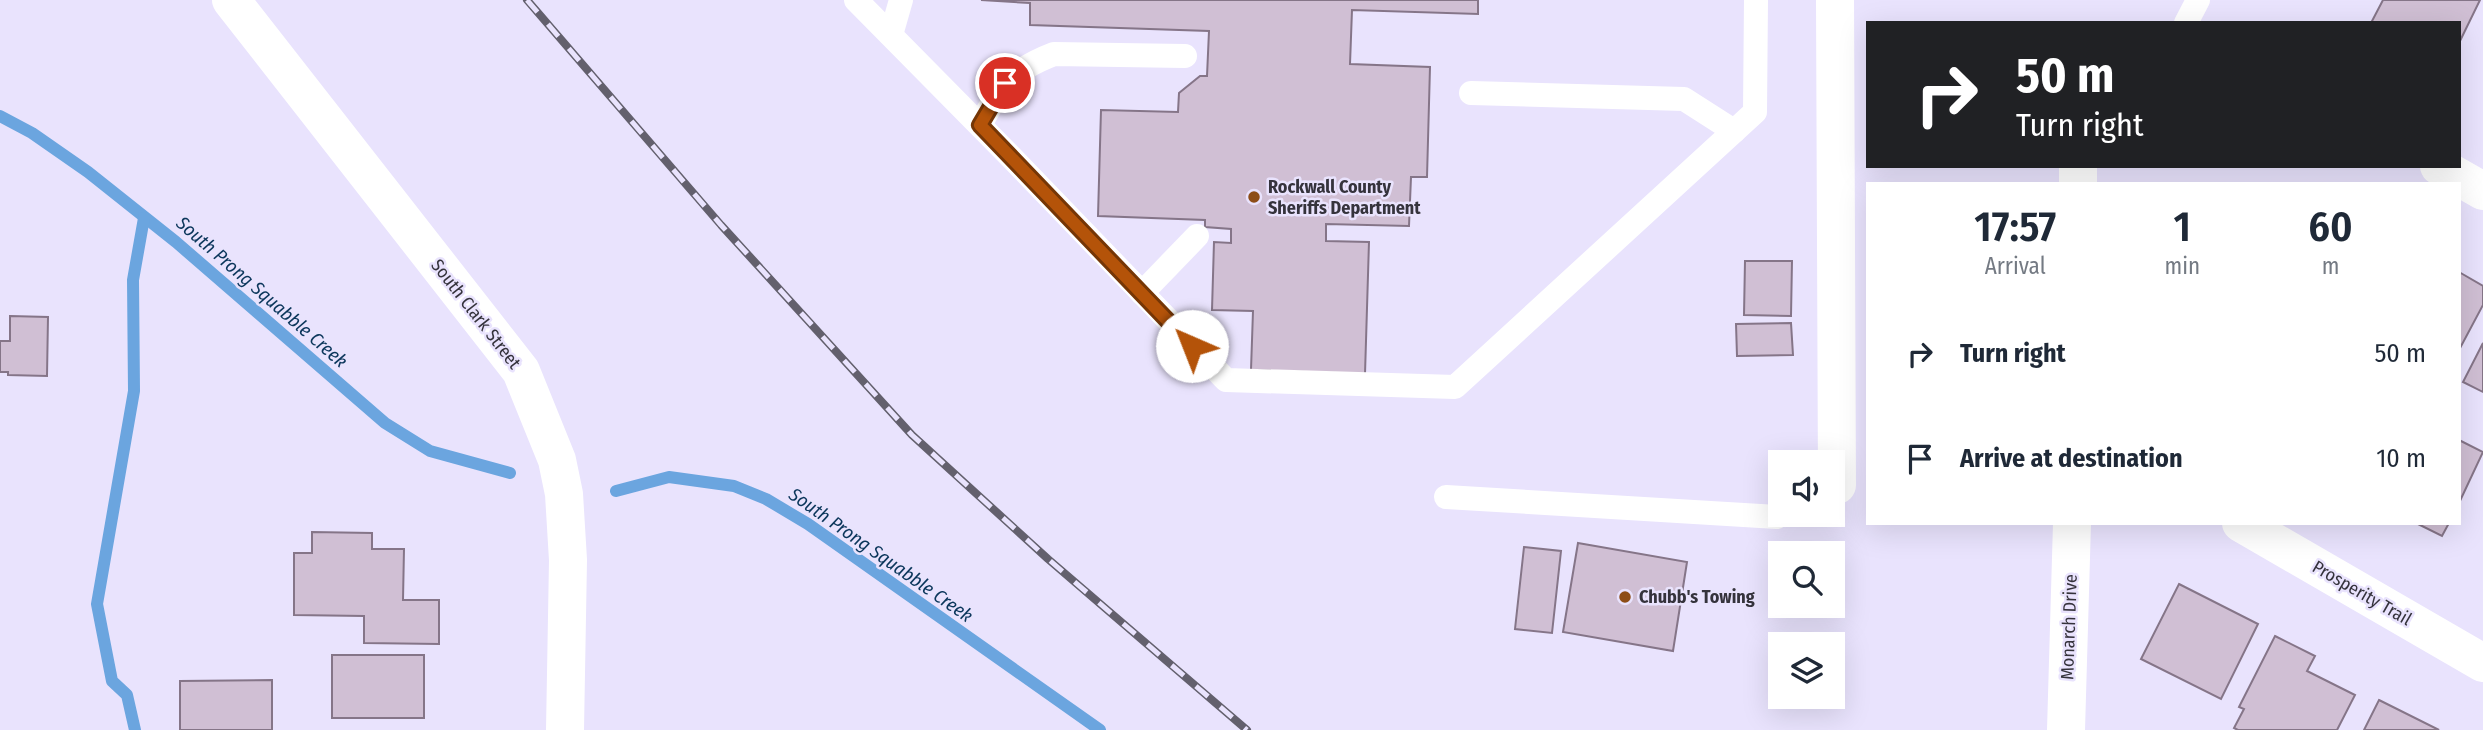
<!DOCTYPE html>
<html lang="en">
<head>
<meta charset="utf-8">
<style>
	:root { --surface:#fff; --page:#f6f6f7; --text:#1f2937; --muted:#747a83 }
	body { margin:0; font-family:"Fira Sans Condensed",sans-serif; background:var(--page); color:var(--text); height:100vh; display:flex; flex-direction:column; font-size:26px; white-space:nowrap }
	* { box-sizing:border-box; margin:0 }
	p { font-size:23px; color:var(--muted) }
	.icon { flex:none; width:38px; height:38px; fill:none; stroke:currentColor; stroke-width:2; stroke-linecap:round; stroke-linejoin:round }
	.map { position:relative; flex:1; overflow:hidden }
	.side { position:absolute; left:1866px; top:182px; width:595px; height:343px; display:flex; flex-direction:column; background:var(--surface); border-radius:0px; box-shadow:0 7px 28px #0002 }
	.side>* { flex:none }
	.top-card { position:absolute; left:1866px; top:21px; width:595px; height:147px; border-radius:0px; box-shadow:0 7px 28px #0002; background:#202124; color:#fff; overflow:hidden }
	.buttons { position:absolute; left:1768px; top:450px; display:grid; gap:14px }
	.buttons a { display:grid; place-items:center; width:77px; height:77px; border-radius:0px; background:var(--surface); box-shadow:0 7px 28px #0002; font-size:35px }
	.pin { position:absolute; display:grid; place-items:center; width:60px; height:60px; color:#fff; margin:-30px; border:4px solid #fff; border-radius:50%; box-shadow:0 2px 7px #0007 }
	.me { position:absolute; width:77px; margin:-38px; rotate:316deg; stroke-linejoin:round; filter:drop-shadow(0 0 5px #0008) }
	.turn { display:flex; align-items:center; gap:24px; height:147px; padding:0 35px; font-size:32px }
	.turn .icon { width:91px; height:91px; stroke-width:2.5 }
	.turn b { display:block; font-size:49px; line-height:60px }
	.eta { display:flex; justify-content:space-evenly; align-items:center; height:119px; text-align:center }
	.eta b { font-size:42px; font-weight:600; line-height:49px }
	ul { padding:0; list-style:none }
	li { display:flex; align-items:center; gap:21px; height:105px; padding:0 35px }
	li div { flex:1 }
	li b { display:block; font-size:26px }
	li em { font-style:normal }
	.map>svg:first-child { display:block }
</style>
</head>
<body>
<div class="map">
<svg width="2483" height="730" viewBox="0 0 2483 730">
	<rect width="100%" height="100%" fill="#e9e3fd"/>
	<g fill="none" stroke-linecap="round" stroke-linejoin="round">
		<g stroke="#6ba5df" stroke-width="12">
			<polyline points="0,116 32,133 88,172 176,242 385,423 430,451 510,473"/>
			<polyline points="616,491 669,477 734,486 766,499 808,524 1100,730"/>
			<polyline points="135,730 127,695 112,681 97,604 134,391 133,280 144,218"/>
		</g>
	</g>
	<g fill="#d0bfd4" stroke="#857588" stroke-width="2">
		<polygon points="981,0 1478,0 1478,14 1352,10 1350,64 1430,67 1427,177 1411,177 1409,226 1326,224 1326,241 1369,242 1365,374 1251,370 1253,311 1212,310 1214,242 1231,243 1231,229 1205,227 1205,220 1098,216 1101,110 1178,112 1179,93 1200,76 1207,76 1209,31 1030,25 1030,3"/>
		<polygon points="2383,0 2480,0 2459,43 2459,23 2371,23"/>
		<polygon points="1745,261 1792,261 1791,316 1744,315"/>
		<polygon points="2459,272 2483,286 2483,305 2459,350"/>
		<polygon points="10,316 48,317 47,376 8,375 8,372 0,372 0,341 10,341"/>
		<polygon points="1791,323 1793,355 1737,356 1736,324"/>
		<polygon points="2483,343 2483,392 2463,382"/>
		<polygon points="2459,440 2483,452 2459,503"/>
		<polygon points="2416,523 2449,523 2442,536"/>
		<polygon points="312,532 372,533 372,549 404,549 403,600 439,600 439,644 364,643 364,616 294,615 294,553 312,553"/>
		<polygon points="1578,543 1687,562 1673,651 1563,632"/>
		<polygon points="1524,547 1561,551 1552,633 1515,629"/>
		<polygon points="2179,584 2258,624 2221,699 2141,659"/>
		<polygon points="2275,636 2315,656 2307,671 2355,695 2337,730 2238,730 2234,728 2244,709 2239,707"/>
		<rect x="332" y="655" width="92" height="63"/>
		<polygon points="272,680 272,730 180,730 180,681"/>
		<polygon points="2379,700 2439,730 2364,730"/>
	</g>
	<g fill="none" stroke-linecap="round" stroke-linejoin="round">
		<g stroke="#fff" stroke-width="24">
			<polyline points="856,0 1011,157 1226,380 1455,387 1755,112 1756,0"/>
			<polyline points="2186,23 2198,0"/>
			<polyline points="891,35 901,0"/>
			<polyline points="1471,93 1684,99 1734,131"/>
			<path d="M980,125c22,-40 30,-54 74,-71l131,2"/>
			<polyline points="1142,293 1197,236"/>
			<polyline points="1446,497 1777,517 1781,514"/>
		</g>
		<g stroke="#fff" stroke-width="38">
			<polyline points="231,0 521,371 557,460 564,494 568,560 565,730"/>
			<polyline points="1835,0 1837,485"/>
			<polyline points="2439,166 2483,191"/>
			<polyline points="2078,184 2078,166"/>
			<polyline points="2241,523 2483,663"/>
			<polyline points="2066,730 2072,523"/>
		</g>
		<defs>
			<polyline id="rail" points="527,0 721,225 912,435 1048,559 1247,730"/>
		</defs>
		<use href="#rail" stroke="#63606d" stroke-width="8"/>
		<use href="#rail" stroke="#e9e3fd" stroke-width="5" stroke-dasharray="16" stroke-linecap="butt"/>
	</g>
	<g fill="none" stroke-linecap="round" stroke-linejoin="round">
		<defs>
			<polyline id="route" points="1005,83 980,125 1192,346"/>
		</defs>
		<use href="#route" stroke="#753606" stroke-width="18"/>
		<use href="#route" stroke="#b45309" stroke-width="12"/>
	</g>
	<g fill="#8d4d17" stroke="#e9e3fd" stroke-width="2.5">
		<circle cx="1254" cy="197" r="7"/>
		<circle cx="1625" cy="597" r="7"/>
	</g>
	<g text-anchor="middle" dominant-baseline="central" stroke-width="5" stroke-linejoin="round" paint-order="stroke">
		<g font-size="18" font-weight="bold" fill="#35333c" stroke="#e9e3fd" text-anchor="start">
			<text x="1268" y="187">Rockwall County<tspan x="1268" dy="21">Sheriffs Department</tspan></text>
			<text x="1639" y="597">Chubb's Towing</text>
		</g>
		<g font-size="18" fill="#35333c" stroke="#e9e3fd">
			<text transform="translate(476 314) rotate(52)">South Clark Street</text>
			<text transform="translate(2362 593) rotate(30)">Prosperity Trail</text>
			<text transform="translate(2069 627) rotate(-88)">Monarch Drive</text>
		</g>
		<g font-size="19" font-style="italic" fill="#0b365b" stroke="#e9e3fd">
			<text transform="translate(262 292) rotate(41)">South Prong Squabble Creek</text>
			<text transform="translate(881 555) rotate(35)">South Prong Squabble Creek</text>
		</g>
	</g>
</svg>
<div class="buttons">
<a><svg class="icon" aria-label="sound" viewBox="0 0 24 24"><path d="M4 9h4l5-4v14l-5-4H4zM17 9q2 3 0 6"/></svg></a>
<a><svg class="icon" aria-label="search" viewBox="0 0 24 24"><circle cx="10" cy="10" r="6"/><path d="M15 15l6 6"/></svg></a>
<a><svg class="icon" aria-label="layers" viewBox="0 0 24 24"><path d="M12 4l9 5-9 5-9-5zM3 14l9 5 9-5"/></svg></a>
</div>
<div class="pin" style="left:1005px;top:83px;background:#d93025"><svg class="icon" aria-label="arrive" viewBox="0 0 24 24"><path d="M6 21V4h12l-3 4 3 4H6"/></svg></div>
<svg class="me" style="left:1192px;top:346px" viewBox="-20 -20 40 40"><circle r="19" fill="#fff"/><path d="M0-13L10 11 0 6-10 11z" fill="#b45309"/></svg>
<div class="top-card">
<div class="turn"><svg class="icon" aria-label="right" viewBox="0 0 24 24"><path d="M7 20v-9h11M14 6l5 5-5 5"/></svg><div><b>50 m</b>Turn right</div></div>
</div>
<section class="side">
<div class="eta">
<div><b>17:57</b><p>Arrival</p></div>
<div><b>1</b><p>min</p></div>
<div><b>60</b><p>m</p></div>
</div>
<ul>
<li><svg class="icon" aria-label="right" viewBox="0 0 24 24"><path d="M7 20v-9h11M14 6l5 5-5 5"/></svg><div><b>Turn right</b></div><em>50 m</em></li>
<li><svg class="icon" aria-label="arrive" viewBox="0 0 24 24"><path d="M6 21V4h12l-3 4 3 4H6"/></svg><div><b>Arrive at destination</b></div><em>10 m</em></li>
</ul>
</section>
</div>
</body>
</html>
